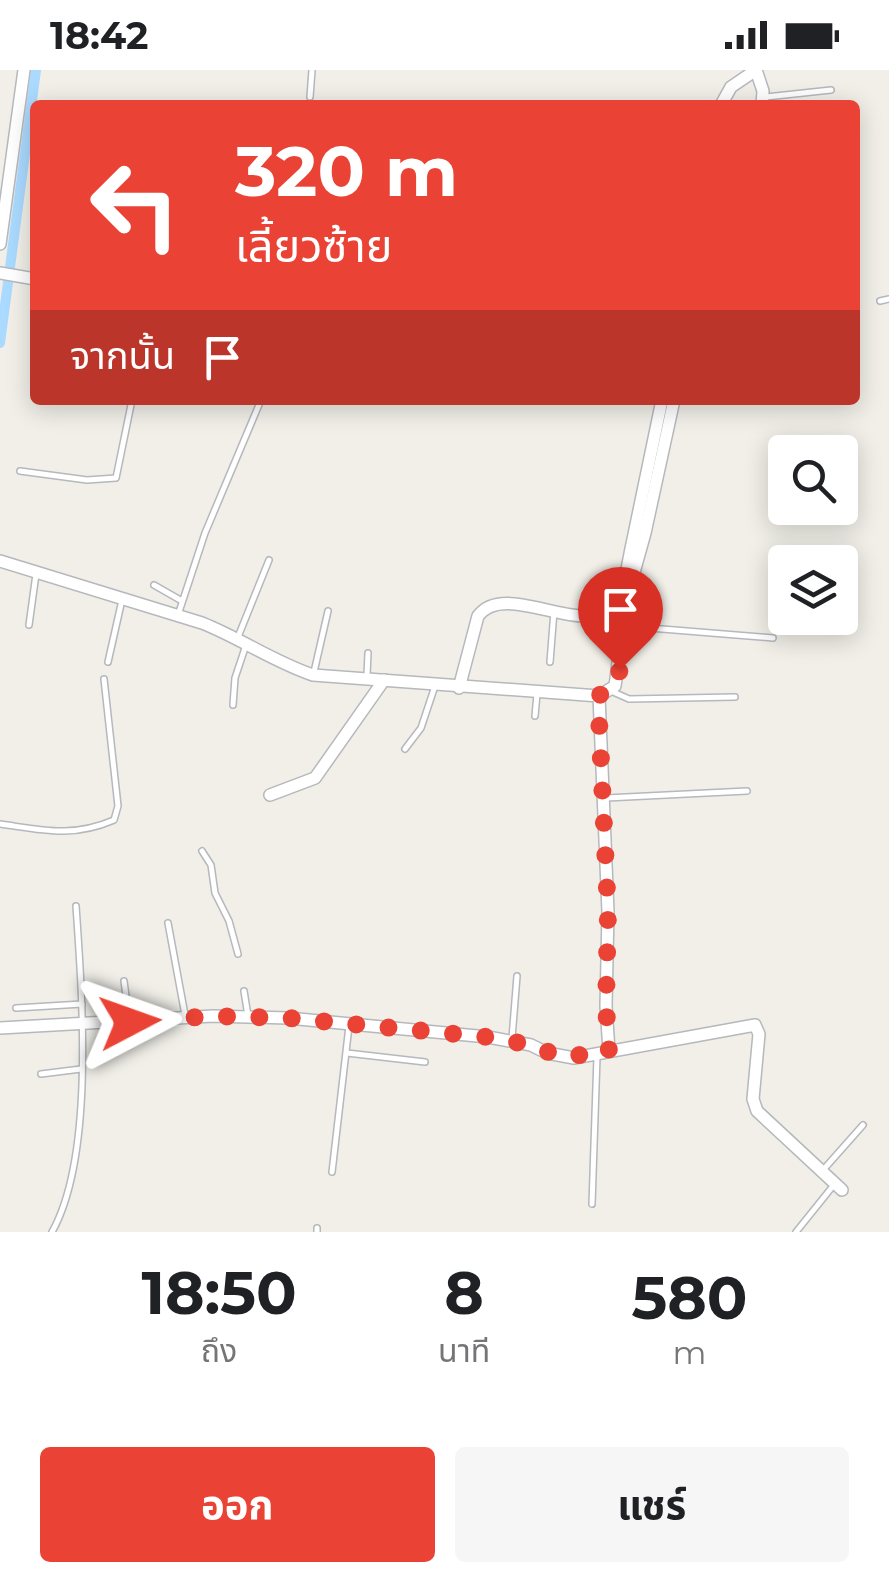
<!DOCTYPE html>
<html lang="th">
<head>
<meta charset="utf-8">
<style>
	:root { --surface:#fff; --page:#f6f6f6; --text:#202124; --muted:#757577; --accent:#ea4335 }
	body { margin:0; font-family:Montserrat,"Noto Sans Thai",sans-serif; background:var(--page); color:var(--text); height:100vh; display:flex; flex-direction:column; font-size:38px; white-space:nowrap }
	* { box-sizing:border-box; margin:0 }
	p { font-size:32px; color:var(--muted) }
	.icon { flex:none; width:55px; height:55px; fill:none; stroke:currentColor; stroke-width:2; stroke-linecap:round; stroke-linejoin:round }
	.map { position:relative; height:1162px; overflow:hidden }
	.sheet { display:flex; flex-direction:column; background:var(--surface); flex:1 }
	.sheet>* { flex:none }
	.hud { position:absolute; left:30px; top:30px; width:830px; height:305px; border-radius:10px; box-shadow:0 5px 25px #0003; background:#ea4335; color:#fff; overflow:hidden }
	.controls { position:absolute; left:768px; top:365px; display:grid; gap:20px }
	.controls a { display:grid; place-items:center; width:90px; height:90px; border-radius:10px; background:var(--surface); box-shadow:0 5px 25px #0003; font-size:50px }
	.pin { position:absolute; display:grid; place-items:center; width:85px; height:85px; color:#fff; margin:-102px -42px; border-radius:50% 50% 50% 0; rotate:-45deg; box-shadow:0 0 10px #0007 }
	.pin .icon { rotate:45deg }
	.me { position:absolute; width:110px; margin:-55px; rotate:86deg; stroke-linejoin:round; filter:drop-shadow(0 0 8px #0008) }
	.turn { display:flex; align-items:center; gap:35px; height:210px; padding:0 40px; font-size:45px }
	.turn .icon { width:130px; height:130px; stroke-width:2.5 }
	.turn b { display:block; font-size:70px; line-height:85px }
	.then { display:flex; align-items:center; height:95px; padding:0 40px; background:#0003; gap:20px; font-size:38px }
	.eta { display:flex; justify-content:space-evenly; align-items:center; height:170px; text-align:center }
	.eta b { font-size:60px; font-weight:700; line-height:70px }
	.cta { display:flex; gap:20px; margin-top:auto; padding:20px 40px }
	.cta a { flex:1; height:115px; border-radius:10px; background:var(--accent); color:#fff; font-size:40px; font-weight:700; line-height:115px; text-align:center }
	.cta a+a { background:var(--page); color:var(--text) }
	.status { display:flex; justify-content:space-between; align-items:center; height:70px; padding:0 50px; background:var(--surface); direction:ltr }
	.status svg { height:28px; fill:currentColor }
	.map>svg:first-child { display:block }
</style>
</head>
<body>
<div class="status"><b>18:42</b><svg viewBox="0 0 49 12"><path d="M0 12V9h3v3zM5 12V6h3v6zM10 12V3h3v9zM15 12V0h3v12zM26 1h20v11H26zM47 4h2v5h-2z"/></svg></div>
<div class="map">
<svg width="889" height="1162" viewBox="0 0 889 1162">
	<rect width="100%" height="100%" fill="#f1efe8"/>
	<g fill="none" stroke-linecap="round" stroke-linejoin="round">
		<polyline stroke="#aadaff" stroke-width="10" points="0,273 36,0"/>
		<defs>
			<g id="lane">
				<polyline points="310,27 312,0"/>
				<polyline points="766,27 831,20"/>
				<polyline points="880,231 889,229"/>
				<polyline points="20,401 87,410 116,408 132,330"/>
				<polyline points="154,515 182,531"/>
				<polyline points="179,542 205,463 261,330"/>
				<polyline points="29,555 36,504"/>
				<polyline points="625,556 773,568"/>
				<polyline points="238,567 269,490"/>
				<polyline points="108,592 122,530"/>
				<polyline points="550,592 554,541"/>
				<polyline points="314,602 328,541"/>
				<polyline points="367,605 368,583"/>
				<polyline points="611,621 629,629 735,627"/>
				<polyline points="233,635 235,608 246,575"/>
				<polyline points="535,646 537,624"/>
				<polyline points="405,679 421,658 435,616"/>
				<polyline points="606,728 747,721"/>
				<path d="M0,754c43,6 72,14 114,-4l4,-14 -14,-127"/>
				<polyline points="202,781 211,795 215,823 229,851 238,884"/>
				<polyline points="168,853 185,945"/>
				<polyline points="124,911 129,949"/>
				<polyline points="244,921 248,946"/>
				<polyline points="16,938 82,934"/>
				<polyline points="512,968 517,906"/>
				<polyline points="347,983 425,992"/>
				<polyline points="41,1004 81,999"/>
				<polyline points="824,1099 863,1055"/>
				<polyline points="332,1102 349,956"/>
				<polyline points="592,1134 597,987"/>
				<polyline points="317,1158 317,1162"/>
				<path d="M52,1162c43,-77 30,-239 24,-326"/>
				<polyline points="796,1162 833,1116"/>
			</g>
			<g id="street">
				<polyline points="756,0 763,21 762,35"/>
				<polyline points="721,35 731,17 756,0"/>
				<polyline points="0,174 24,0"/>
				<polyline points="0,203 35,209"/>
				<path d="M0,491l202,62c38,15 72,39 111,52l286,21 16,-10 11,-85 19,-68 29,-133"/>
				<path d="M459,618l19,-72c28,-38 109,26 137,-13 10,-15 13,-41 17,-59 10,-48 20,-96 30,-144"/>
				<polyline points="599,626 608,842 606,936 609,981"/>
				<polyline points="270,725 315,708 384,610"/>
				<polyline points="0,958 213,946 288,948 488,967 531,975 547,983 574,988 755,955 759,964 753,1029 757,1041 842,1120"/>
			</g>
		</defs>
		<use href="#lane" stroke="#b5b8bc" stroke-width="8"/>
		<use href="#street" stroke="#b5b8bc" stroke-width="14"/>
		<use href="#lane" stroke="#fff" stroke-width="5"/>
		<use href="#street" stroke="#fff" stroke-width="11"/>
	</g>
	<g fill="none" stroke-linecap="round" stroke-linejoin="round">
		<polyline stroke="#ea4335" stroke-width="18" stroke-dasharray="0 32.4" points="130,952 212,946 288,948 488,967 531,975 561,987 609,982 606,936 608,842 598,626 615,616 620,599"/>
	</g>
</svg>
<div class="controls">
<a><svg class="icon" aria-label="search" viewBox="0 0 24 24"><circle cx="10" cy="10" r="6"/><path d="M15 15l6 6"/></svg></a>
<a><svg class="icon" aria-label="layers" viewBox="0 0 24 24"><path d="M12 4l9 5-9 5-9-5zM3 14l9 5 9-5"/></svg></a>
</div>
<div class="pin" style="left:620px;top:599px;background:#d93025"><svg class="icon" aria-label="arrive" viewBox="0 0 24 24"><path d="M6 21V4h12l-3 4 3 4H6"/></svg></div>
<svg class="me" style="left:130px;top:952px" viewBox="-20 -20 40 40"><path d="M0-17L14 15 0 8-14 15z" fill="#ea4335" stroke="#fff" stroke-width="4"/></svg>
<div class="hud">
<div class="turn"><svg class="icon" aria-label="left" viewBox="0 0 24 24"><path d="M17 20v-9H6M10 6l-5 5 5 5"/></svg><div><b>320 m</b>เลี้ยวซ้าย</div></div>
<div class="then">จากนั้น<svg class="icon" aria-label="arrive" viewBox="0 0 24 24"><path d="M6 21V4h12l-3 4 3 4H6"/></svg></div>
</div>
</div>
<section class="sheet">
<div class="eta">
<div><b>18:50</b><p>ถึง</p></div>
<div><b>8</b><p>นาที</p></div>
<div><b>580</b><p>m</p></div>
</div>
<div class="cta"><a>ออก</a><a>แชร์</a></div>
</section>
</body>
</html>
